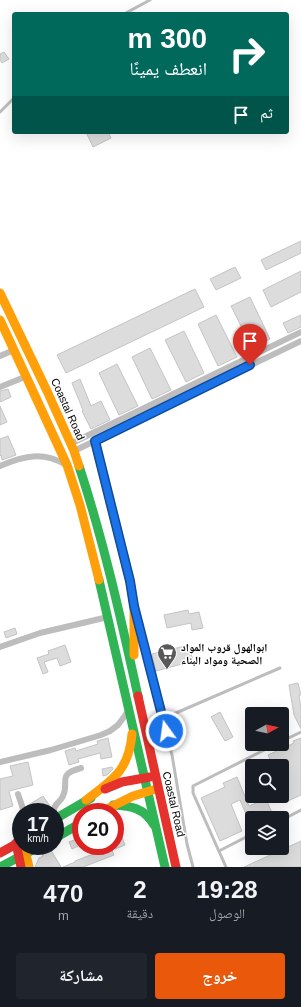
<!DOCTYPE html>
<html lang="ar">
<head>
<meta charset="utf-8">
<style>
	:root { --surface:#171b24; --page:#20242c; --text:#f1f3f6; --muted:#9ea1a6; --accent:#ea580c }
	body { margin:0; font-family:Helvetica,"Noto Naskh Arabic",sans-serif; background:var(--page); color:var(--text); direction:rtl; height:100vh; display:flex; flex-direction:column; font-size:15px; white-space:nowrap }
	* { box-sizing:border-box; margin:0 }
	p { font-size:13px; color:var(--muted) }
	.icon { flex:none; width:22px; height:22px; fill:none; stroke:currentColor; stroke-width:2; stroke-linecap:round; stroke-linejoin:round }
	.map { position:relative; height:867px; overflow:hidden; direction:ltr }
	.side { display:flex; flex-direction:column; background:var(--surface); flex:1 }
	.side>* { flex:none }
	.hud { position:absolute; left:12px; top:12px; width:277px; height:122px; border-radius:4px; box-shadow:0 4px 16px #0002; direction:rtl; background:#00695c; color:#fff; overflow:hidden }
	.needle { width:26px; rotate:82deg }
	.fabs { position:absolute; left:245px; top:707px; display:grid; gap:8px }
	.fabs a { display:grid; place-items:center; width:44px; height:44px; border-radius:4px; background:var(--surface); box-shadow:0 4px 16px #0002; font-size:20px }
	.speed { position:absolute; left:12px; top:803px; display:flex; gap:8px; font-size:20px; font-weight:700; text-align:center }
	.speed>* { display:grid; place-content:center; width:52px; height:52px; border-radius:50%; background:var(--surface); box-shadow:0 4px 16px #0002; line-height:1 }
	.speed small { font-size:10px; font-weight:400 }
	.speed .limit { border:6px solid #d22; background:#fff; color:#111 }
	.pin { position:absolute; display:grid; place-items:center; width:34px; height:34px; color:#fff; margin:-41px -17px; border-radius:50% 50% 50% 0; rotate:-45deg; box-shadow:0 0 4px #0007 }
	.pin .icon { rotate:45deg }
	.me { position:absolute; width:44px; margin:-22px; rotate:346deg; stroke-linejoin:round; filter:drop-shadow(0 0 3px #0008) }
	.turn { display:flex; align-items:center; gap:14px; height:84px; padding:0 16px; font-size:18px }
	.turn .icon { width:52px; height:52px; stroke-width:2.5 }
	.turn b { display:block; font-size:28px; line-height:34px }
	.then { display:flex; align-items:center; height:38px; padding:0 16px; background:#0003; gap:8px; font-size:15px }
	.eta { display:flex; justify-content:space-evenly; align-items:center; height:68px; text-align:center }
	.eta b { font-size:24px; font-weight:700; line-height:28px }
	.cta { display:flex; gap:8px; margin-top:auto; padding:8px 16px }
	.cta a { flex:1; height:46px; border-radius:4px; background:var(--accent); color:#fff; font-size:16px; font-weight:700; line-height:46px; text-align:center }
	.cta a+a { background:var(--page); color:var(--text) }
	.map>svg:first-child { display:block }
</style>
</head>
<body>
<div class="map">
<svg width="301" height="867" viewBox="0 0 301 867">
	<rect width="100%" height="100%" fill="#fff"/>
	<g fill="#dcdcdc" stroke="#c4c4c4">
		<polygon points="4,52 9,59 2,63 0,60 0,54"/>
		<polygon points="86,132 108,132 111,138 93,147"/>
		<polygon points="301,241 301,253 266,270 261,260"/>
		<polygon points="235,267 241,278 216,290 210,279"/>
		<polygon points="301,271 301,292 271,307 263,290"/>
		<polygon points="195,289 204,307 66,373 57,355"/>
		<polygon points="250,297 270,339 252,348 231,306"/>
		<polygon points="216,315 237,357 218,366 198,324"/>
		<polygon points="301,315 301,327 288,333 283,323"/>
		<polygon points="184,331 204,373 186,382 165,340"/>
		<polygon points="150,348 171,390 152,399 132,357"/>
		<polygon points="117,364 138,406 119,415 99,373"/>
		<polygon points="80,379 91,406 101,401 110,420 91,429 82,411 83,410 72,383"/>
		<polygon points="8,389 11,397 0,402 0,391"/>
		<polygon points="0,406 7,422 0,425"/>
		<polygon points="8,436 16,455 2,460 1,455 0,456 0,439"/>
		<polygon points="188,610 189,614 199,612 203,628 192,630 191,623 167,628 164,615"/>
		<polygon points="15,628 17,634 6,638 4,632"/>
		<polygon points="65,645 71,662 60,666 57,658 44,662 48,672 43,674 37,658 49,654 48,651"/>
		<polygon points="189,645 193,661 156,671 152,654"/>
		<polygon points="298,683 301,695 299,695 301,709 301,729 294,715 289,685"/>
		<polygon points="220,712 233,737 225,741 211,717"/>
		<polygon points="108,738 112,757 101,759 100,753 78,759 79,762 69,765 65,751 75,748 76,751 98,744 97,741"/>
		<polygon points="301,738 301,795 288,801 282,787 282,766 273,766 268,755 294,743 293,741"/>
		<polygon points="28,762 33,785 9,791 13,806 0,810 0,779 13,776 10,766"/>
		<polygon points="112,767 113,769 107,775 103,776 102,769"/>
		<polygon points="237,777 249,806 266,799 273,815 266,818 252,818 252,828 240,800 231,804 242,831 220,841 201,798 225,787 223,783"/>
		<polygon points="43,796 50,806 50,812 29,812 27,806"/>
		<polygon points="115,819 125,845 115,849"/>
		<polygon points="77,839 80,845 72,849 69,842"/>
		<polygon points="301,841 301,867 244,867"/>
		<polygon points="90,846 110,846 114,855 83,867 63,867 75,862 75,861 93,854"/>
		<polygon points="49,847 61,867 35,867 39,858 43,856 41,852"/>
	</g>
	<g fill="none" stroke-linecap="round" stroke-linejoin="round">
		<g stroke="#bdbdbd" stroke-width="3">
			<polyline points="124,14 150,0"/>
			<polyline points="0,112 14,98"/>
			<polyline points="139,625 162,719"/>
			<polyline points="282,741 301,732"/>
			<polyline points="282,820 301,810"/>
			<polyline points="219,851 252,834"/>
			<polyline points="193,867 187,844 172,755 162,719 280,668"/>
			<polyline points="226,867 193,793 193,786 276,744"/>
		</g>
		<g stroke="#bdbdbd" stroke-width="6">
			<polyline points="0,356 14,350"/>
			<polyline points="0,387 27,376"/>
			<polyline points="70,444 301,332"/>
			<polyline points="74,451 301,341"/>
			<path d="M0,466c23,-10 43,-15 66,-1"/>
			<polyline points="0,647 40,633 108,617"/>
			<polyline points="0,762 51,750 101,735 110,731 118,725 129,710"/>
			<polyline points="18,794 24,812"/>
			<path d="M54,812c-1,-8 6,-9 9,-16 7,-15 -7,-21 18,-28"/>
		</g>
		<g stroke="#30b455" stroke-width="9">
			<path d="M79,466c25,76 42,153 59,230"/>
			<polyline points="99,580 165,867"/>
			<path d="M113,805c19,1 31,3 41,20"/>
			<polyline points="55,819 91,798"/>
			<polyline points="55,838 81,823"/>
			<polyline points="0,867 40,846"/>
		</g>
		<g stroke="#ff9f0a" stroke-width="9">
			<polyline points="0,293 47,391 74,451 79,466"/>
			<polyline points="0,320 67,465 80,505 99,580"/>
			<polyline points="95,441 130,581 134,606 134,655"/>
			<path d="M86,800c27,-20 43,-30 46,-66"/>
			<polyline points="101,812 133,796 153,790"/>
			<polyline points="24,846 29,867"/>
		</g>
		<g stroke="#e5322d" stroke-width="9">
			<polyline points="138,696 176,867"/>
			<polyline points="105,789 122,782 150,777"/>
			<polyline points="16,843 21,867"/>
			<polyline points="0,853 20,842"/>
		</g>
	</g>
	<g fill="none" stroke-linecap="round" stroke-linejoin="round">
		<defs>
			<polyline id="route" points="166,731 134,606 130,581 95,441 250,365"/>
		</defs>
		<use href="#route" stroke="#114b97" stroke-width="10"/>
		<use href="#route" stroke="#1a73e8" stroke-width="7"/>
	</g>
	<defs>
		<symbol id="supermarket-pin" viewBox="-11 -11 22 30"><path d="M0 17L-7.5 6A9.5 9.5 0 1 1 7.5 6Z" fill="#595959" stroke="#fff"/><path d="M-6-5.5h2.5l.6 2H6L4.5 2H-2.5L-4.4-4H-6ZM-1.5 3.2a1.3 1.3 0 1 0 .1 0ZM3 3.2a1.3 1.3 0 1 0 .1 0Z" fill="#fff"/></symbol>
	</defs>
	<g fill-rule="evenodd">
		<use href="#supermarket-pin" x="156" y="642" width="22" height="30"/>
	</g>
	<g text-anchor="middle" dominant-baseline="central" stroke-width="3" stroke-linejoin="round" paint-order="stroke">
		<g font-size="11" fill="#000" stroke="#fff">
			<text transform="translate(68 409) rotate(66)">Coastal Road</text>
			<text transform="translate(174 804) rotate(77)">Coastal Road</text>
		</g>
		<g font-size="11" font-weight="bold" fill="#000" stroke="#fff" text-anchor="start">
			<text x="181" y="647">ابوالهول قروب المواد<tspan x="181" dy="13">الصحية ومواد البناء</tspan></text>
		</g>
	</g>
</svg>
<div class="fabs">
<a><svg class="needle" viewBox="-14 -14 28 28"><path d="M0-13l5 13h-10z" fill="#e53935"/><path d="M0 13l5-13h-10z" fill="#9ea1a6"/></svg></a>
<a><svg class="icon" aria-label="search" viewBox="0 0 24 24"><circle cx="10" cy="10" r="6"/><path d="M15 15l6 6"/></svg></a>
<a><svg class="icon" aria-label="layers" viewBox="0 0 24 24"><path d="M12 4l9 5-9 5-9-5zM3 14l9 5 9-5"/></svg></a>
</div>
<div class="speed"><div>17<small>km/h</small></div><div class="limit">20</div></div>
<div class="pin" style="left:250px;top:365px;background:#d93025"><svg class="icon" aria-label="arrive" viewBox="0 0 24 24"><path d="M6 21V4h12l-3 4 3 4H6"/></svg></div>
<svg class="me" style="left:166px;top:731px" viewBox="-20 -20 40 40"><circle r="17" fill="#1a73e8" stroke="#fff" stroke-width="3"/><path d="M0-11L8 9 0 5-8 9z" fill="#fff"/></svg>
<div class="hud">
<div class="turn"><svg class="icon" aria-label="right" viewBox="0 0 24 24"><path d="M7 20v-9h11M14 6l5 5-5 5"/></svg><div><b>300 m</b>انعطف يمينًا</div></div>
<div class="then">ثم<svg class="icon" aria-label="arrive" viewBox="0 0 24 24"><path d="M6 21V4h12l-3 4 3 4H6"/></svg></div>
</div>
</div>
<section class="side">
<div class="eta">
<div><b>19:28</b><p>الوصول</p></div>
<div><b>2</b><p>دقيقة</p></div>
<div><b>470</b><p>m</p></div>
</div>
<div class="cta"><a>خروج</a><a>مشاركة</a></div>
</section>
</body>
</html>
